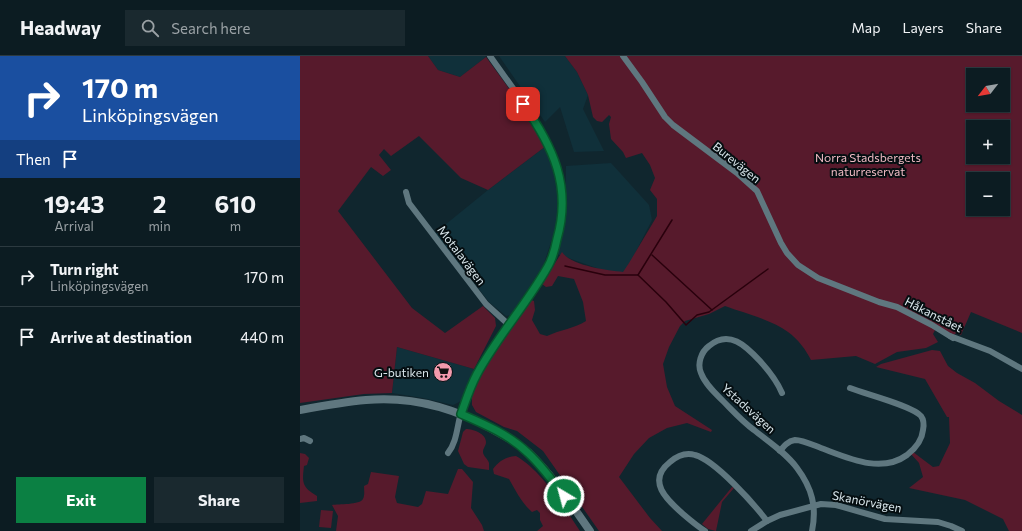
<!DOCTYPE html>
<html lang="en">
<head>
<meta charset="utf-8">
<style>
	:root { --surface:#0c1c22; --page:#1a292f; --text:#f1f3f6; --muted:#9aa1a5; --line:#2c3a40; --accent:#0b8043 }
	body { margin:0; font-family:Commissioner,sans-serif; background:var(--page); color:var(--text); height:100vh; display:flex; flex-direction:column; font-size:15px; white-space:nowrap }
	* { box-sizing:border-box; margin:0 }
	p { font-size:13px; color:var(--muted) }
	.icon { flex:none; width:22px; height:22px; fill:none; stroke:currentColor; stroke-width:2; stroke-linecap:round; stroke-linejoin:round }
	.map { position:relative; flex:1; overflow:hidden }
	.side { display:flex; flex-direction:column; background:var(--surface); width:300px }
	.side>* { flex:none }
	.guide { background:#1a4fa0; color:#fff; overflow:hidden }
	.needle { width:26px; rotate:239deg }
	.controls { position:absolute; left:666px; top:12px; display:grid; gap:8px }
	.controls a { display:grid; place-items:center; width:44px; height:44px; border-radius:0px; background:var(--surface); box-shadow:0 1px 3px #0004,0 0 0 1px var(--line); font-size:20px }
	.pin { position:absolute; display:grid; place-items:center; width:34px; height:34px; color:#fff; margin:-17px; border-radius:8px; box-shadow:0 2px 6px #0006 }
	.me { position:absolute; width:44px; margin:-22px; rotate:323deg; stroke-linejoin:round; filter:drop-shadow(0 0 3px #0008) }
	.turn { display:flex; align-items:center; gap:14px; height:84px; padding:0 16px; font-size:18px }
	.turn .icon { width:52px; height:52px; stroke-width:2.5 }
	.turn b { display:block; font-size:28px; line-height:34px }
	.then { display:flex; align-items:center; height:38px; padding:0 16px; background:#0003; gap:8px; font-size:15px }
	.eta { display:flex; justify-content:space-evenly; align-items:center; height:68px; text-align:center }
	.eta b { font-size:24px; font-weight:700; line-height:28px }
	.action { display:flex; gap:8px; margin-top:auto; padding:8px 16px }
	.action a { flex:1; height:46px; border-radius:0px; background:var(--accent); color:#fff; font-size:16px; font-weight:700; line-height:46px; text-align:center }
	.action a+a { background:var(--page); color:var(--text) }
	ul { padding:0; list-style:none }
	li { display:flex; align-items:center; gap:12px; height:60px; padding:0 16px; border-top:1px solid var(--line) }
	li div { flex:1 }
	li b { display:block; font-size:15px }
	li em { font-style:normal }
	header { display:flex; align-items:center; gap:24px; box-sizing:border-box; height:56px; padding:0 20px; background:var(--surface); border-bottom:1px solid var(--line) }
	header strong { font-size:19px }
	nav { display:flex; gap:22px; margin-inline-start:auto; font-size:14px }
	.search { width:280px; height:36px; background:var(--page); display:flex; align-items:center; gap:10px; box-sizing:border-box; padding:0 14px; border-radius:0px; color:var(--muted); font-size:15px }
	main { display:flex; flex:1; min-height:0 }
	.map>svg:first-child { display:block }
</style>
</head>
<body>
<header>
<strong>Headway</strong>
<div class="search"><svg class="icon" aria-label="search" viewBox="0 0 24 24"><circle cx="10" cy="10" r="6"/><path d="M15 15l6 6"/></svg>Search here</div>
<nav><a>Map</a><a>Layers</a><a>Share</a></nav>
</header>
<main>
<section class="side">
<div class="guide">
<div class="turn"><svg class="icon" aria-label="right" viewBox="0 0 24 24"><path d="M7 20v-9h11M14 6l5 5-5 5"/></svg><div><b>170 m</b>Linköpingsvägen</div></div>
<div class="then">Then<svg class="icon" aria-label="arrive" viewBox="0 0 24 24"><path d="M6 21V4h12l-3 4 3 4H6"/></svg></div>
</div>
<div class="eta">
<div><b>19:43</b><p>Arrival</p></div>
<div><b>2</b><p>min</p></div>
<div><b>610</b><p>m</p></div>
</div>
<ul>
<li><svg class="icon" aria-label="right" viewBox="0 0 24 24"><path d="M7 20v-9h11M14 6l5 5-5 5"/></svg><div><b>Turn right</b><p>Linköpingsvägen</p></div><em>170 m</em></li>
<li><svg class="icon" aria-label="arrive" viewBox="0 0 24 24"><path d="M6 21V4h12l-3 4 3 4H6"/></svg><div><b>Arrive at destination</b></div><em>440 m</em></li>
</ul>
<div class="action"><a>Exit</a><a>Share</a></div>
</section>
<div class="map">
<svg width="722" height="475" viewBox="0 0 722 475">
	<rect width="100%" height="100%" fill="#10262e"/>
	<g fill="#10303a">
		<polygon points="128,0 185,0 186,1 160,21 138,14"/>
		<polygon points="199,0 265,0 277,16 288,39 283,53 304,95 274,96 260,51 245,66"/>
		<polygon points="246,90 254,109 259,138 258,165 243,210 211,259 206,260 189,246 135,177 188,134"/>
		<polygon points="311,107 349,149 352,164 325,217 305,215 257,198 265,163 266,110"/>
		<polygon points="97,291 174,313 161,345 153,349 123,342 92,337"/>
	</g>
	<g fill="#571a2c" fill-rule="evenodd">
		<polygon points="0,0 128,0 138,14 160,21 186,1 229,60 246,90 188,134 161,122 119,80 91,100 84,93 79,99 91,114 83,120 71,111 38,155 112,252 145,277 183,250 195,262 196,270 174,313 97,291 92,337 64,338 0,347"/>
		<path d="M265,0h457v277l-51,-21 -10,23 -5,-2 -2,2 -17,-9 -4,8 5,8 -12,6 -29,4 -22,12 -19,-8 -45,4c-5,-10 -13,-21 -23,-28 -16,-12 -44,-19 -63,-26l-16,8 -24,7 -5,5 -11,21 -6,17 4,23 8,19 37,24 -1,2 -24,-9 -20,5 -18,10 -15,16 -15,23 31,41 12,13h-63l-56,-80 -26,-20 -13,-4 -28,-15 -4,-7v-11l7,-18 14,-23 38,-53 3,1 1,9 -3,10 8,14 7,2c13,-6 28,-8 39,-15l-3,-19 -9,-23 -16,-3 -6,10 -6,1 -4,-3 20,-32c9,14 45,18 61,20l6,-9 28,-47v-17l-7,-9 5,-12 -5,-13 -8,-12 -16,5 -3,-6 -12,-13 -2,-15 2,-7 -2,-2 -7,7 -5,-1 -4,-4 -5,-22 -11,-23zM673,19h30v30h-30zM673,71h30v30h-30zM673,123h30v30h-30z"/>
		<polygon points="632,294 640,295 648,310 657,317 675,327 699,345 722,359 722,475 709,475 703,463 665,444 609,432 623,421 619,407 611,398 613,396 633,411 639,410 650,387 649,361 647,361 625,323 576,311 581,308"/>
		<path d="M166,373c8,0 20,5 20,13 0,4 -3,6 -3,10 0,4 5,7 6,11 0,1 0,6 0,7l-21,-3 -4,-3 -6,-13 5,-19z"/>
		<path d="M0,397l5,1 4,4 -2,7 -3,1c-2,17 -2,21 13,30v5l-17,2z"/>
		<path d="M216,400c25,14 48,51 64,75h-43l6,-5 -3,-6v-7l-3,-3 -5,2c-11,-10 -16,-21 -23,-33l-15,-5 -1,-5c6,-8 12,-12 23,-13z"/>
		<path d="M158,413h4l11,13 -2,26 11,17 2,6h-148l2,-15 -6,-11c6,-1 28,0 31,-6 2,-4 1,-9 1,-13l4,-2 3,-12 28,4 -4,21 2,6 21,4 4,-3 4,-13 22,3z"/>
		<polygon points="432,431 434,432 422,446 416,475 408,473 402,468"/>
		<polygon points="21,454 33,455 31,472 19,471"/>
	</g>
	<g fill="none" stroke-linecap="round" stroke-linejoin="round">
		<g stroke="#29000c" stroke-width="1.5">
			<polyline points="352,199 412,254"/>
			<polyline points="265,210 305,219 338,219 372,164"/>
			<polyline points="338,219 366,246 386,269 397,259 409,256 468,213"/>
		</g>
		<g stroke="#5f777f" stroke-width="6">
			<polyline points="323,0 342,26 365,61 373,69 437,117 457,135 481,187 487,197 498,209 518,222 579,246 597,251 632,269 653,282"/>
			<polyline points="106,136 109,147 186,248 209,269"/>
			<polyline points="650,280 690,295 722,313"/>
			<path d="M482,337c-5,-12 -13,-22 -22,-32 -14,-15 -31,-32 -51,-15 -8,6 -12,18 -8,27 4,11 14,20 22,28 10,10 20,21 31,29 15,12 32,23 43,38 15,20 20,39 15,63"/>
			<polyline points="0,383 4,382 10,385"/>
			<path d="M480,395c4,-5 8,-10 15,-11 8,0 18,5 26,8 27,10 60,26 86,7 9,-7 15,-14 16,-25 1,-5 1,-10 -2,-14 -8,-10 -56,-22 -71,-28"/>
			<path d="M148,397c9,-11 9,-27 13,-40 5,-15 11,-31 19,-45 14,-23 30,-45 46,-68 7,-10 16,-21 22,-32 4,-9 7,-20 9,-29 21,-73 -28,-127 -67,-183"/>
			<path d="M405,475c-8,-5 -15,-11 -22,-17 -16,-14 -37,-33 -13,-52 7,-6 15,-10 25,-7 20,5 59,49 72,66"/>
			<polyline points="451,475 467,465 480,459 521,448 536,449 585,463 638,466 651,470 662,475"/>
		</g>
		<path stroke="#5f777f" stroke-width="8" d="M0,354c22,-4 44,-8 66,-10 44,-4 88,8 126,29 12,7 25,13 36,23 24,23 43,52 62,79"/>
	</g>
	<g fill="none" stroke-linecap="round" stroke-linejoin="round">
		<defs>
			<path id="route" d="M223,48c30,42 49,83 34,135 -2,10 -5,21 -10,29 -21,37 -50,69 -70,106 -7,13 -11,26 -16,40 23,10 49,21 67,39 14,13 25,28 36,43"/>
		</defs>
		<use href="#route" stroke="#07532c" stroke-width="10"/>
		<use href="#route" stroke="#0b8043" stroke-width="7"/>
	</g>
	<defs>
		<symbol id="supermarket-disc" viewBox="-11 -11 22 22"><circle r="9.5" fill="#f29aad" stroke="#050e11"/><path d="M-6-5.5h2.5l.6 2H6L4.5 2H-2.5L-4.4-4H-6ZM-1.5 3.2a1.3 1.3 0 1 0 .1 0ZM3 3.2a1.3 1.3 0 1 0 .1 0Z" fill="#111"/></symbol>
	</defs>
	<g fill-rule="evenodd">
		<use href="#supermarket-disc" x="132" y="305" width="22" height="22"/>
	</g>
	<g text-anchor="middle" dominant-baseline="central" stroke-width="4" stroke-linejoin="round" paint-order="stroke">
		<g font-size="12" fill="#f1bbc5" stroke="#050e11">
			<text x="568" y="101">Norra Stadsbergets<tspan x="568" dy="14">naturreservat</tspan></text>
		</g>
		<g font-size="12" fill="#dbe8ed" stroke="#050e11">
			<text transform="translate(437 106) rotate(39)">Burevägen</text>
			<text transform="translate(162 199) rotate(53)">Motalavägen</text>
			<text transform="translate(634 258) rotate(27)">Håkanstået</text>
			<text transform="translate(449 352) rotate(42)">Ystadsvägen</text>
			<text transform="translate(567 445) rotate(11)">Skanörvägen</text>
		</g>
		<g font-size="12" fill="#dbe8ed" stroke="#050e11" text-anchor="end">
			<text x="129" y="316">G-butiken</text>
		</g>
	</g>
</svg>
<div class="controls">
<a><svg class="needle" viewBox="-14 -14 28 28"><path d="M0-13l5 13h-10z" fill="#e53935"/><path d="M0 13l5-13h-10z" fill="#9aa1a5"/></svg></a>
<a>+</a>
<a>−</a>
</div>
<div class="pin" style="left:223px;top:48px;background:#d93025"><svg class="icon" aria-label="arrive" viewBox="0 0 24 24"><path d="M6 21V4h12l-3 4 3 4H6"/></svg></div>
<svg class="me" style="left:264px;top:440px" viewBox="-20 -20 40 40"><circle r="17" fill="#0b8043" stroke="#fff" stroke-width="3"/><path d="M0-11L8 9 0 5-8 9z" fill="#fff"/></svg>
</div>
</main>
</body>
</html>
